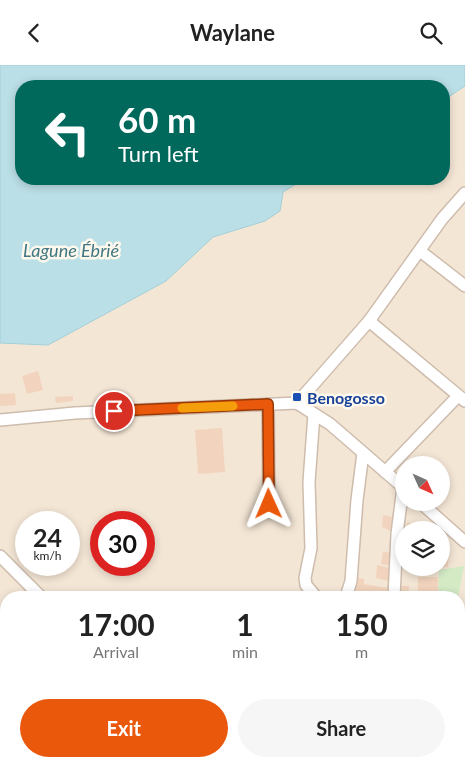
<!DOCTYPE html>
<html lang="en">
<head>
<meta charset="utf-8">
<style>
	:root { --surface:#fff; --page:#f6f6f6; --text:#222; --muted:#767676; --accent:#ea580c }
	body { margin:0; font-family:Lato,sans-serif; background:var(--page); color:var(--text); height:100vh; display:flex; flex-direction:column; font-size:19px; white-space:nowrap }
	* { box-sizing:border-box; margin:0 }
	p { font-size:16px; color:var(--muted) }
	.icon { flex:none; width:28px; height:28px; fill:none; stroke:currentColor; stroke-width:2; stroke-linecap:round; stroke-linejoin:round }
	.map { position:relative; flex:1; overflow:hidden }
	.panel { position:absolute; left:0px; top:526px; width:465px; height:176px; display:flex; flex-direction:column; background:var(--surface); border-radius:20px 20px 0 0; box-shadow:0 2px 8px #0003 }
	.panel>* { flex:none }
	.hud { position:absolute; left:15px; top:15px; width:435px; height:105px; border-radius:20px; box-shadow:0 2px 8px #0003; background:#00695c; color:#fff; overflow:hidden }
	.needle { width:32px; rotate:135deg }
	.buttons { position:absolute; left:395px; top:391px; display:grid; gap:10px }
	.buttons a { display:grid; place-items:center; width:55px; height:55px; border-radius:50%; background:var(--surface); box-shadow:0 2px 8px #0003; font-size:25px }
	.speed { position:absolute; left:15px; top:446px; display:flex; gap:10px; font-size:25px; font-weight:700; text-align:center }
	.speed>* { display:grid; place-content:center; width:65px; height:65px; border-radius:50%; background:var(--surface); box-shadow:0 2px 8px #0003; line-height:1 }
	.speed small { font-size:12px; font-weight:400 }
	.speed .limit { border:8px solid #d22; background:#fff; color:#111 }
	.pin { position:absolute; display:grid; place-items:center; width:42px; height:42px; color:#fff; margin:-21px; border:2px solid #fff; border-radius:50%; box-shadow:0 1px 5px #0007 }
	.me { position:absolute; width:55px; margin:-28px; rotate:359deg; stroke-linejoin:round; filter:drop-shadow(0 0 4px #0008) }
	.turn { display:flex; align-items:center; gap:18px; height:105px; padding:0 20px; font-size:22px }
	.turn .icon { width:65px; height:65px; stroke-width:2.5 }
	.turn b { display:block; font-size:35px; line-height:42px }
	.eta { display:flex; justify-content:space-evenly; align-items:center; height:85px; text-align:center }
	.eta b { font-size:30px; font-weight:700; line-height:35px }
	.action { display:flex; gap:10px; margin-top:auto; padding:10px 20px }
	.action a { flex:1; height:58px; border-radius:30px; background:var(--accent); color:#fff; font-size:20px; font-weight:700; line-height:58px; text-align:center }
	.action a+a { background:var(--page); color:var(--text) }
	header { display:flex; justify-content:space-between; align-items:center; height:65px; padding:0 20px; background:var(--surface); font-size:22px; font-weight:700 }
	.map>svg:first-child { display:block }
</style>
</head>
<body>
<header><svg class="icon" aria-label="back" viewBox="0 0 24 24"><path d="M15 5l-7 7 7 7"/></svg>Waylane<svg class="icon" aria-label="search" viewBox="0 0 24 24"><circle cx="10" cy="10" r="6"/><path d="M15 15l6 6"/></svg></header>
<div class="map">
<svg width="465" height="702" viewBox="0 0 465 702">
	<rect width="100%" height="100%" fill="#fcf4e7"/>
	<path fill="#f4e6d5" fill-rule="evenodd" d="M465,21v681h-465v-424l48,2 118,-64 47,-44 52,-16 18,-29 15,-11 6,-2h140v-79zM404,400h37v38h-37zM26,458h43v42h-43zM101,458h43v42h-43zM404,465h37v37h-37zM6,532h453v164h-453z"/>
	<g fill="#d3eac5">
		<polygon points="464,501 458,532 438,532 439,505"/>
		<path d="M0,629l6,6v61h55c-17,6 -43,6 -61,-1z"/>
	</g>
	<polygon fill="#bbdfe6" stroke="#a1cfd8" points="0,0 465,0 465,21 444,35 444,21 21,21 21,114 304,114 283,127 280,146 265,156 213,172 166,216 48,280 0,278"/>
	<g fill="#f2d4be">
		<polygon points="38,306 43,325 27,329 22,311"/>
		<polygon points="15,328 16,340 0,341 0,329"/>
		<polygon points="73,331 73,336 56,338 55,332"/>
		<polygon points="222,363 225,407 198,409 195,365"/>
		<polygon points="383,450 397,453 397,469 382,462"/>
		<polygon points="407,458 430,459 430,465 406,465"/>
		<polygon points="441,485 449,485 448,502 441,502"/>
		<polygon points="383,487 394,488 394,501 381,499"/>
		<polygon points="377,500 394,504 392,517 376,513"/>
		<rect x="418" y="512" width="20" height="20"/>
		<polygon points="358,513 364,514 364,519 387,523 387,520 395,521 392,532 354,532"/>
		<polygon points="402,521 409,521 408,532 401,532"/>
		<polygon points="459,635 465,636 465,665 459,664"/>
	</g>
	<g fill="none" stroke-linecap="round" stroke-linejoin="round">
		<defs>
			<g id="minor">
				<polyline points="420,186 465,221"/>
				<polyline points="369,256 465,336"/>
				<polyline points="297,338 369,256 442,154 465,128"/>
				<polyline points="268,339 269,439"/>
				<polyline points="314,349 309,417 311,483 305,513 306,520 316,532"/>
				<polyline points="0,355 75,348 297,338 330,359 404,423"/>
				<polyline points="385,407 458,331"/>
				<polyline points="421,438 465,477"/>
				<polyline points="0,491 41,532"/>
				<polyline points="346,532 351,516 357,435 363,388"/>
				<polyline points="394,532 397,469 403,422"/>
				<polyline points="0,559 6,553"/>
				<polyline points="200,696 205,702"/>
				<polyline points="128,702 139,696"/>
			</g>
		</defs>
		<use href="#minor" stroke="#cebcad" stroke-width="14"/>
		<use href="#minor" stroke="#fff" stroke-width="11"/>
	</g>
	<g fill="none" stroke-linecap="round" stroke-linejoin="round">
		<defs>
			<polyline id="route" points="114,346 268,339 269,439"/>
		</defs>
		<use href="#route" stroke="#983908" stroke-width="12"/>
		<use href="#route" stroke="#ea580c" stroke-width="9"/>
		<polyline stroke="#f59e0b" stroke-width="9" points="182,343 233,341"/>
	</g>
	<rect fill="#1a4fb4" stroke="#fff8ed" stroke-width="2" x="292" y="327" width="10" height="10" rx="2.5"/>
	<g text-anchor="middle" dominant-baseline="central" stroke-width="5" stroke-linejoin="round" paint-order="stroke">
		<g font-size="16" font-weight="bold" fill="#164399" stroke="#fff8ed" text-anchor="start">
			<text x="307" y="332">Benogosso</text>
		</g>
		<g font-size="18" font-style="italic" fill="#417783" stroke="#fff8ed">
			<text x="71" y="185">Lagune Ébrié</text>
		</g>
	</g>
</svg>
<div class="buttons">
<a><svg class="needle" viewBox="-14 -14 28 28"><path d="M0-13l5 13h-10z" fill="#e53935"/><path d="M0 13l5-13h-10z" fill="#767676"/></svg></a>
<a><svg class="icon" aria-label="layers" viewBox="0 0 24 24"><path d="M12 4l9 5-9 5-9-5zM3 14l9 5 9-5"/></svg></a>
</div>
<div class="speed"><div>24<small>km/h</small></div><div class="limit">30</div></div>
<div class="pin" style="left:114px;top:346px;background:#d93025"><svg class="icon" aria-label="arrive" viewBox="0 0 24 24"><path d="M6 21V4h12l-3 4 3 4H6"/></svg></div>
<svg class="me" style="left:269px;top:439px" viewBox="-20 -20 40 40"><path d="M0-17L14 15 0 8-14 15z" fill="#ea580c" stroke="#fff" stroke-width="4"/></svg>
<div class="hud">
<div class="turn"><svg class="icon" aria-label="left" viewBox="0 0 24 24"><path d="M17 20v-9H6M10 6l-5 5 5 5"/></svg><div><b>60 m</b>Turn left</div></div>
</div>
<section class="panel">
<div class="eta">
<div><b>17:00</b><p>Arrival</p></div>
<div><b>1</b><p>min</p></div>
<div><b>150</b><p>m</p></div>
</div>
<div class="action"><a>Exit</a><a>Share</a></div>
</section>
</div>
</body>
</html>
